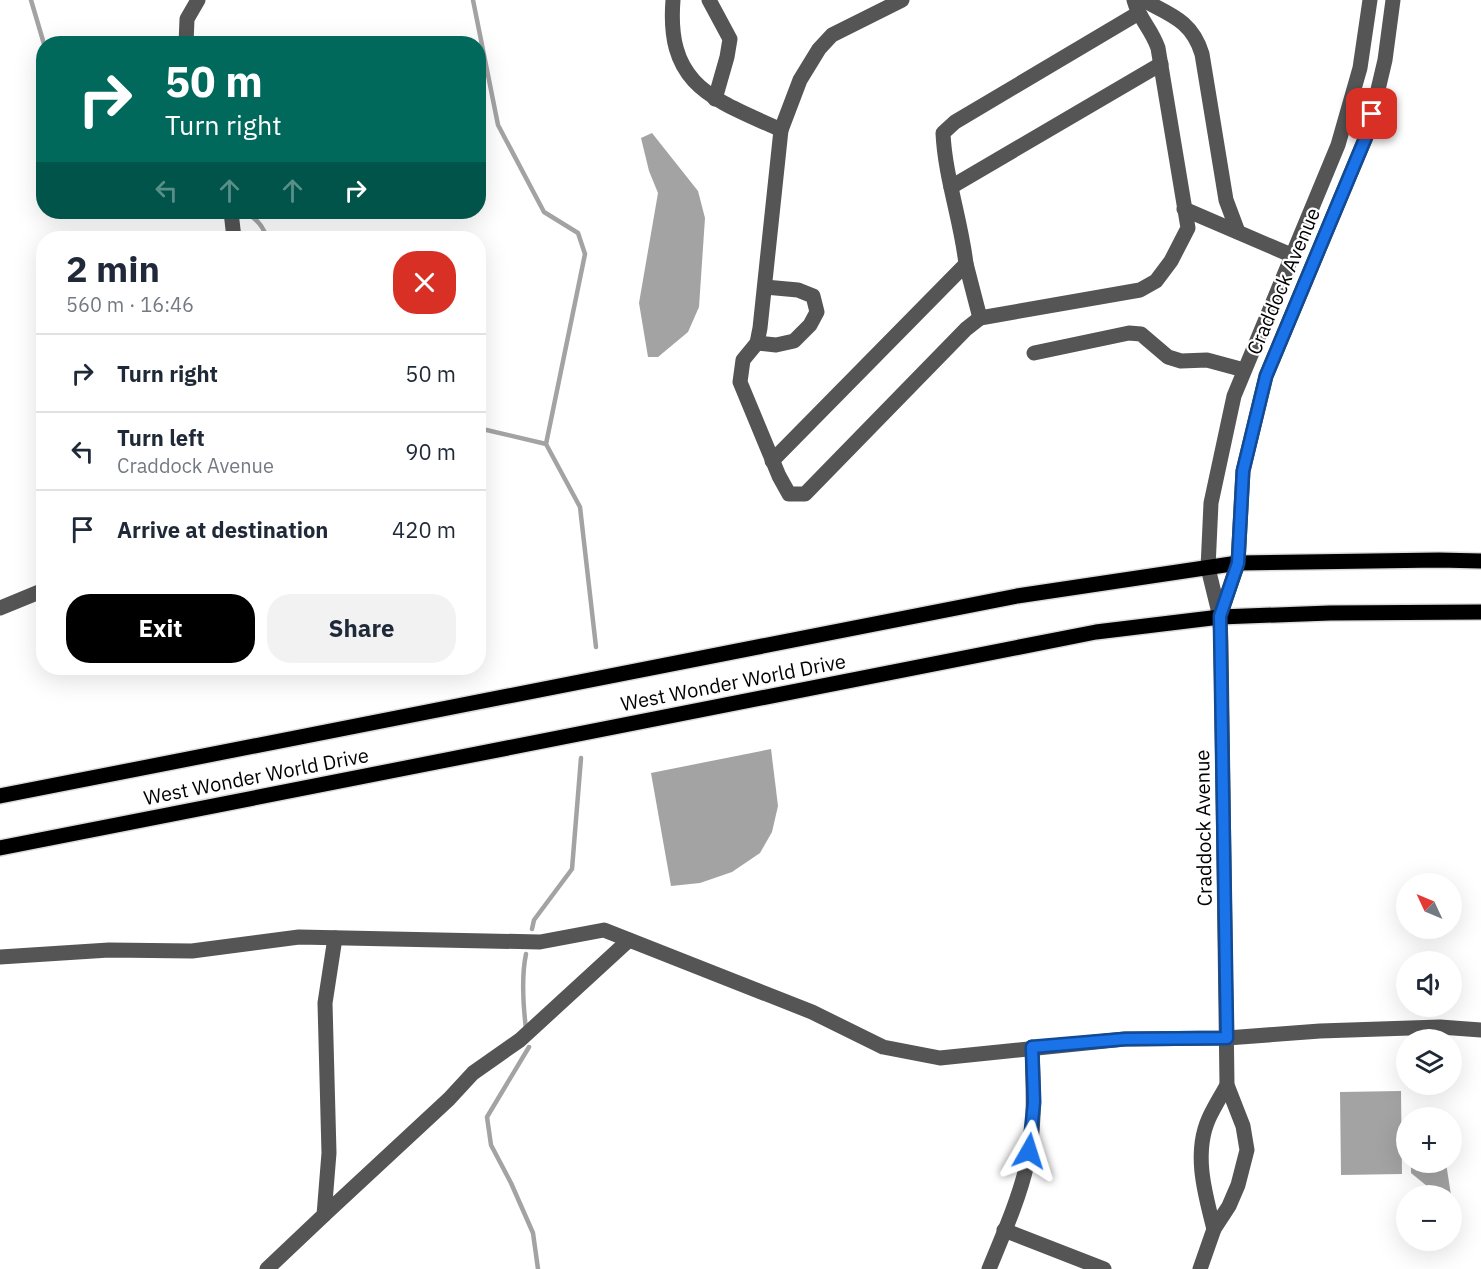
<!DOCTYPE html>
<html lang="en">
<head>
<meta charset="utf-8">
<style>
	:root { --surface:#fff; --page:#f2f2f3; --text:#1f2937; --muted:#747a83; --line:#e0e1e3; --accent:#000 }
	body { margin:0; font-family:"IBM Plex Sans",sans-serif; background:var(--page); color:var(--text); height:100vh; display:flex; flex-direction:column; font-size:22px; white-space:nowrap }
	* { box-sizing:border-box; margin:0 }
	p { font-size:20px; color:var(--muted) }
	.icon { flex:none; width:33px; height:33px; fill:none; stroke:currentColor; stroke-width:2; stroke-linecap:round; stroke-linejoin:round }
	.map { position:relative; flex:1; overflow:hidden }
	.drawer { position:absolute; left:36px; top:231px; width:450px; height:444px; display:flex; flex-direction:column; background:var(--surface); border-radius:24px; box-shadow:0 6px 24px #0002 }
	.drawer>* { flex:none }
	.top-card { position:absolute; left:36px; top:36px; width:450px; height:183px; border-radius:24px; box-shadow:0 6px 24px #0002; background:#00695c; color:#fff; overflow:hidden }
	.needle { width:39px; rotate:314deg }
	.tools { position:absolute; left:1396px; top:873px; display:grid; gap:12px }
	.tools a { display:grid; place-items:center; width:66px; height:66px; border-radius:50%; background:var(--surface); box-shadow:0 6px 24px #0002; font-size:30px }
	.pin { position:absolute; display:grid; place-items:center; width:51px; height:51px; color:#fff; margin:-26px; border-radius:12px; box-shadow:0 3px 9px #0006 }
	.me { position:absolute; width:66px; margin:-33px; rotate:6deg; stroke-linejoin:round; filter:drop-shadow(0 0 4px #0008) }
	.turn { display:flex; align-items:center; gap:21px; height:126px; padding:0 30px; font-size:27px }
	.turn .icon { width:78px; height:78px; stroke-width:2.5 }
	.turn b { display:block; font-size:42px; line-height:51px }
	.lanes { display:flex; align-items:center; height:57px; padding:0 30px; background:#0003; justify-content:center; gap:30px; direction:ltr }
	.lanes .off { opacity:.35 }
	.round { display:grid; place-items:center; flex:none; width:63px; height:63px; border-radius:24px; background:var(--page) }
	.head { display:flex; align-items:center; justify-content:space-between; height:102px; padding:0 30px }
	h1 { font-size:36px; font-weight:700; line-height:45px }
	.button { display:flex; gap:12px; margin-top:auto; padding:12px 30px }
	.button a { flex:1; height:69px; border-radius:24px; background:var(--accent); color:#fff; font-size:24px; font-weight:700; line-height:69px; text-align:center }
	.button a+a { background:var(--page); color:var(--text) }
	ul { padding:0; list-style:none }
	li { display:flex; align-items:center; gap:18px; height:78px; padding:0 30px; border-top:2px solid var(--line) }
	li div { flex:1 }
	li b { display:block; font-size:22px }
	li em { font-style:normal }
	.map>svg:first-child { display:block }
</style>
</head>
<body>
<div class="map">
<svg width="1481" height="1269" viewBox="0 0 1481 1269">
	<rect width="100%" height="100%" fill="#fff"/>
	<g fill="#a3a3a3">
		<polygon points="652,133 698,191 705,218 699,307 688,332 658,357 648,357 639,303 658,193 649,171 641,138"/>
		<polygon points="771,749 778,806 772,832 760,853 732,872 700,883 671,886 651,773"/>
		<polygon points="1401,1091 1402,1174 1341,1175 1340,1092"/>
		<polygon points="1411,1163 1446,1163 1451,1195 1438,1195 1411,1173"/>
	</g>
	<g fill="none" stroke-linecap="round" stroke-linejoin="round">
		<g stroke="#a3a3a3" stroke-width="4.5">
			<polyline points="31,0 44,44"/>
			<polyline points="473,0 498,125 544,212 578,233 585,254 546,444 580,507 596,647"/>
			<path d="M242,212c13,4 21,14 25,26"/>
			<polyline points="478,428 546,444"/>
			<polyline points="532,929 534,920 572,869 581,758"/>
			<path d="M526,1029c-3,-25 -5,-51 0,-75"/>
			<polyline points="529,1047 487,1117 491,1145 511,1183 533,1233 538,1269"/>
		</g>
		<defs>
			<g id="major">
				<polyline points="0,796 1017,596 1238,563 1439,560 1481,561"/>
				<polyline points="0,848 1096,632 1220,617 1330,613 1481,612"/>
			</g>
		</defs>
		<use href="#major" stroke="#dbdbdb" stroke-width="18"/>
		<g stroke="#555" stroke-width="15">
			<path d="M673,0c-7,87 41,99 108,130"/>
			<polyline points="709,0 730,39 727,57 715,99"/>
			<path d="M902,0l-70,35 -13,14 -19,31 -19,50 -21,198 -3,15 -14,17 -3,22 39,94 10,18h16l161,-165 14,-11 160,-28 16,-9 15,-20 17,-33 -30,-180c-7,-20 -19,-29 -24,-48"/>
			<path d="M1143,0c28,15 49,21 59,54l24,146 12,32"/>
			<polyline points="186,44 187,19 198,0"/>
			<polyline points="951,187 1161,64"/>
			<polyline points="1184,209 1291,255"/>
			<polyline points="231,212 234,238"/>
			<polyline points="966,264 980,318"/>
			<polyline points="757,343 776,345 794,341 810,325 817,312 813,296 798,290 765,287"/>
			<polyline points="1034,353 1129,333 1141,334 1168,357 1181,361 1207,360 1244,370"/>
			<path d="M772,461l194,-197c-5,-44 -21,-87 -23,-131l12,-11 182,-108"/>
			<polyline points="0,608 44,590"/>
			<polyline points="1220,616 1238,563 1243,471 1266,376 1368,132 1385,60 1393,0"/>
			<polyline points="0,957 109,950 192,951 299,937 540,942 604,930 812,1012 883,1047 940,1058 1125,1039 1227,1038 1320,1031 1440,1027 1481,1030"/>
			<polyline points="324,1215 449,1099 473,1073 520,1040 629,940"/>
			<path d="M1214,1229c-9,-35 -21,-76 -5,-111 5,-11 12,-22 18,-33"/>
			<polyline points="1004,1230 1104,1269"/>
			<polyline points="267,1269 324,1215 329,1153 325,1003 335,938"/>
			<path d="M989,1269c14,-34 30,-70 38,-105 9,-38 6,-78 5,-117"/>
			<polyline points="1200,1269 1214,1229 1229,1206 1238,1185 1247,1150 1243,1126 1227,1085 1221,644 1220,617 1208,568 1211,503 1234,396 1338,145 1360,68 1370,0"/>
		</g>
		<use href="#major" stroke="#000" stroke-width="15"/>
	</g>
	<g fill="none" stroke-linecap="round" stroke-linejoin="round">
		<defs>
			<polyline id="route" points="1029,1151 1034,1102 1032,1047 1125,1039 1227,1038 1220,616 1238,563 1243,471 1266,376 1368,132 1372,114"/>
		</defs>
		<use href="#route" stroke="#114b97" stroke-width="15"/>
		<use href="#route" stroke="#1a73e8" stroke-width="10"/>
	</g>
	<g text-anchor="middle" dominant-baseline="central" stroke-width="4.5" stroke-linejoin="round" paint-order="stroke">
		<g font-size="20" fill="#000" stroke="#fff">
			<text transform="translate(1283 281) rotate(-67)">Craddock Avenue</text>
			<text transform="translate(733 682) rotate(-11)">West Wonder World Drive</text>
			<text transform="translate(256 776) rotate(-11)">West Wonder World Drive</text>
			<text transform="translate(1203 828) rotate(-91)">Craddock Avenue</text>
		</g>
	</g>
</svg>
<div class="tools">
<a><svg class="needle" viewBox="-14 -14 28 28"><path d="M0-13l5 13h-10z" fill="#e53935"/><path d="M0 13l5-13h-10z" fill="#747a83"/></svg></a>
<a><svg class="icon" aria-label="sound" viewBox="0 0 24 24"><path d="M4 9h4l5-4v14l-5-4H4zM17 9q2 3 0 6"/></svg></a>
<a><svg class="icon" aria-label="layers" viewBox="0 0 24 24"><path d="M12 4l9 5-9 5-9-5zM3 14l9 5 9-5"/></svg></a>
<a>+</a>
<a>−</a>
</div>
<div class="pin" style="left:1372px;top:114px;background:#d93025"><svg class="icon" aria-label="arrive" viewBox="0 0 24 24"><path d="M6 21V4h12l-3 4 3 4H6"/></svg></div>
<svg class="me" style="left:1029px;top:1151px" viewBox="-20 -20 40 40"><path d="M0-17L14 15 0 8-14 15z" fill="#1a73e8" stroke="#fff" stroke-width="4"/></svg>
<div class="top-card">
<div class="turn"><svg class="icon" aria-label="right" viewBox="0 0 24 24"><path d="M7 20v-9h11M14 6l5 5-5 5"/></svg><div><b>50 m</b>Turn right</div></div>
<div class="lanes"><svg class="icon off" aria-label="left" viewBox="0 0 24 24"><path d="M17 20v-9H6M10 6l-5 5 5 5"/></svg><svg class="icon off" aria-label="ahead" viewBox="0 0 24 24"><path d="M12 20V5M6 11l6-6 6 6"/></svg><svg class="icon off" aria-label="ahead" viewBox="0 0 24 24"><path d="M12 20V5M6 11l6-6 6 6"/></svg><svg class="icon" aria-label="right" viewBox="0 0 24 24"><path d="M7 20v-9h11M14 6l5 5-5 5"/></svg></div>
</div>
<section class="drawer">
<div class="head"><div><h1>2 min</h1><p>560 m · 16:46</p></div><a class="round" style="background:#d93025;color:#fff"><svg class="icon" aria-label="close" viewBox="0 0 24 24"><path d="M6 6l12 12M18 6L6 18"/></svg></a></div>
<ul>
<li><svg class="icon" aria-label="right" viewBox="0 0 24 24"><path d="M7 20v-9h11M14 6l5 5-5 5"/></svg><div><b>Turn right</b></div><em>50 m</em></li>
<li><svg class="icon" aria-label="left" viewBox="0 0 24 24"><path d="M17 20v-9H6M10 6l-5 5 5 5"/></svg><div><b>Turn left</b><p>Craddock Avenue</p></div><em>90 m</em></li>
<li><svg class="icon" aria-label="arrive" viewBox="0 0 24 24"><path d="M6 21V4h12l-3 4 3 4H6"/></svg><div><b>Arrive at destination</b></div><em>420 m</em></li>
</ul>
<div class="button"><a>Exit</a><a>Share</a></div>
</section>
</div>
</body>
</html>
